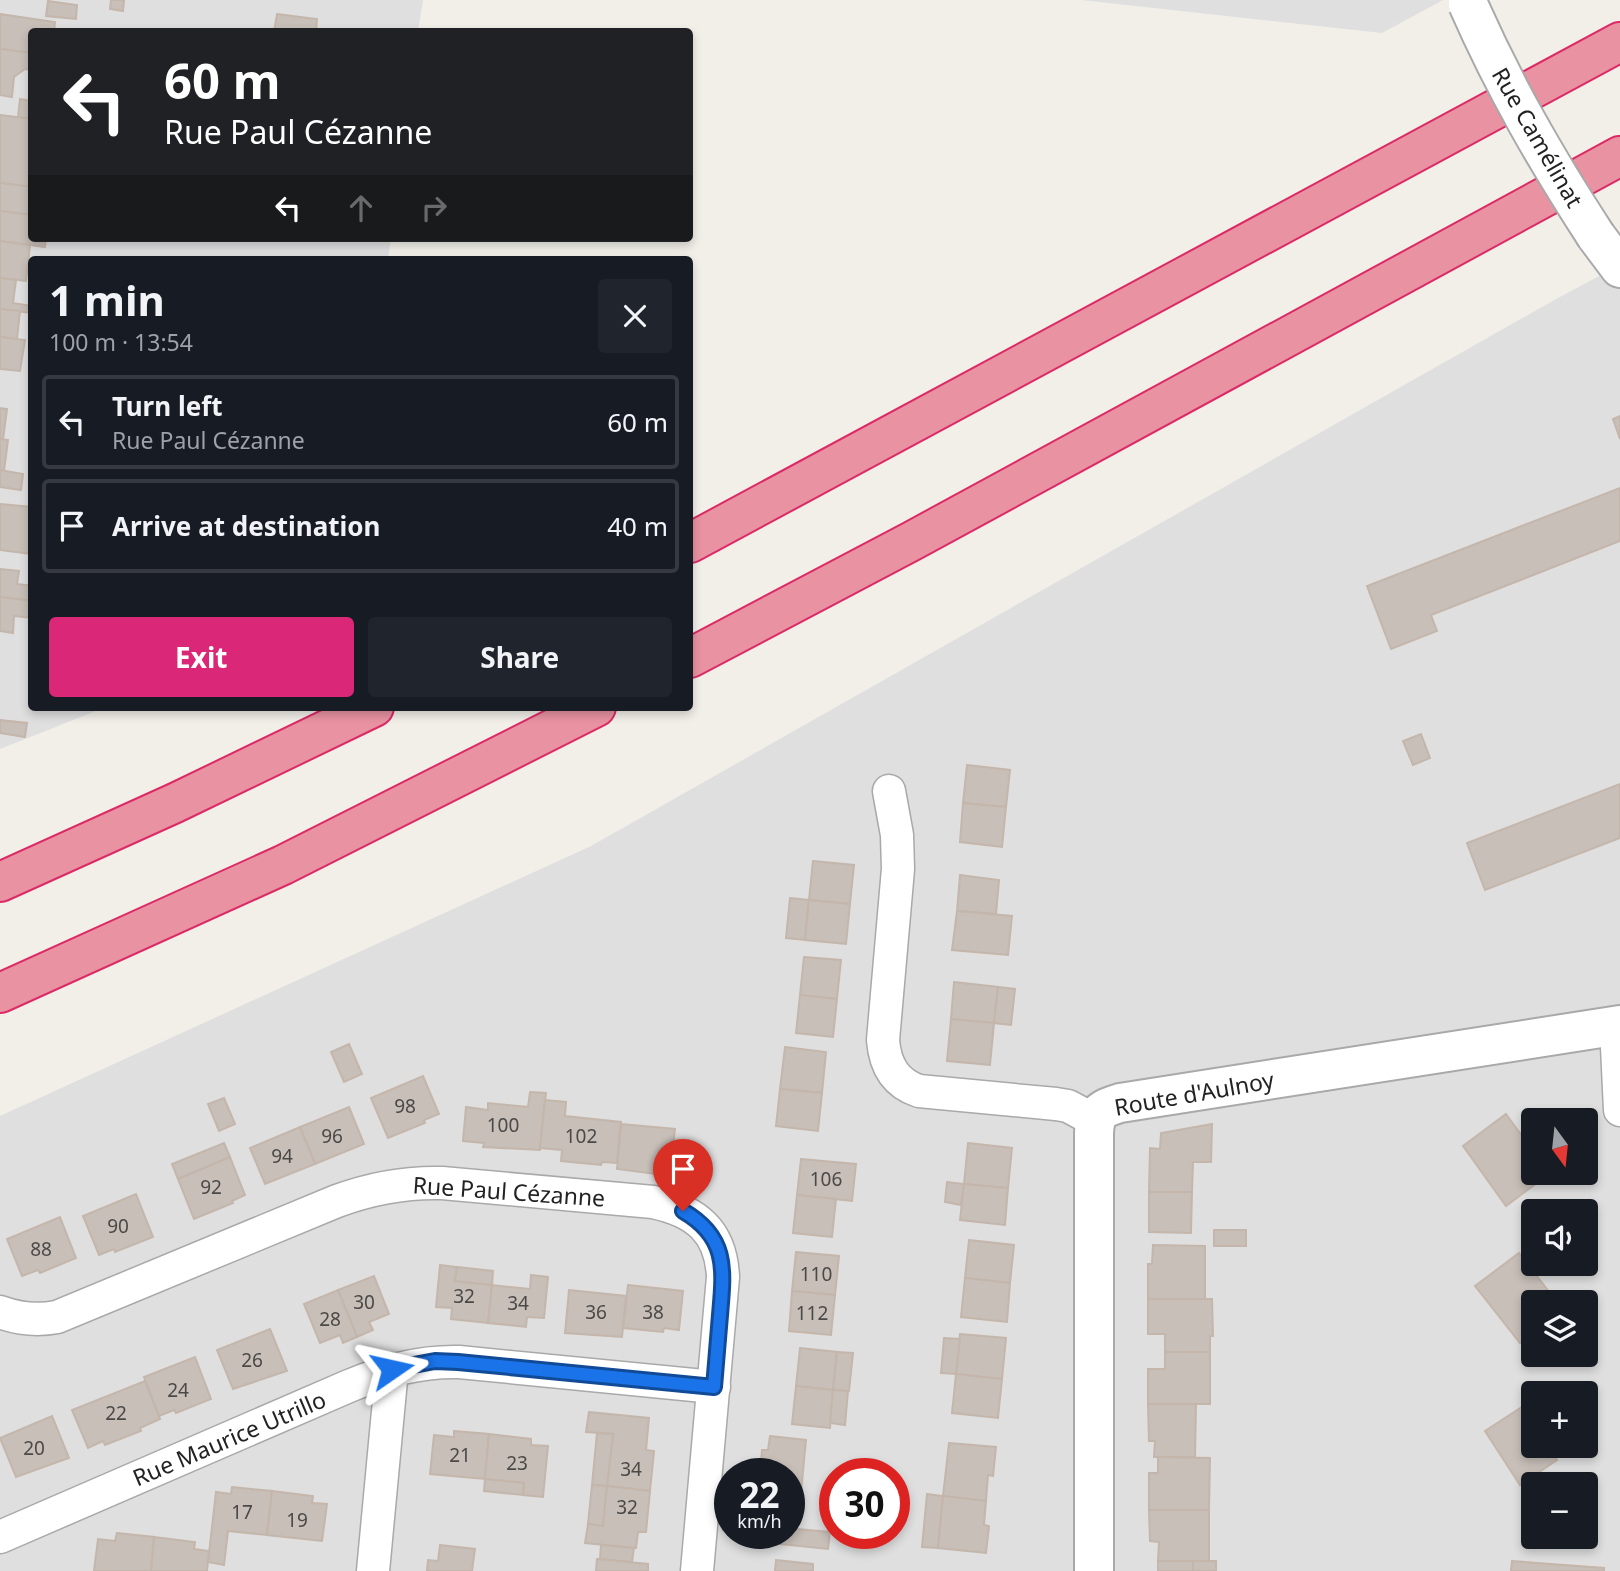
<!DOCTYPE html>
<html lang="en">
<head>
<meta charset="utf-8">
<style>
	:root { --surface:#171b24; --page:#20242c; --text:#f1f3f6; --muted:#9ea1a6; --line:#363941; --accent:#db2777 }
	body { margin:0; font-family:"Noto Sans",sans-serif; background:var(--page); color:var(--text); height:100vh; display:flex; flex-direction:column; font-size:26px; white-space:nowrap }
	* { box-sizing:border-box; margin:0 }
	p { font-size:23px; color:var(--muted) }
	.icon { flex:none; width:38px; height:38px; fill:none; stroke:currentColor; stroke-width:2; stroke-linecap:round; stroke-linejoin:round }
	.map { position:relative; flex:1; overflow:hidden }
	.side { position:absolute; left:28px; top:256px; width:665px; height:455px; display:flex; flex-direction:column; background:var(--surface); border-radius:7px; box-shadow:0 4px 10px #0003 }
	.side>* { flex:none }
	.guide { position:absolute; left:28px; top:28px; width:665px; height:214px; border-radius:7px; box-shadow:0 4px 10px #0003; background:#202124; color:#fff; overflow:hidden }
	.needle { width:46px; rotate:165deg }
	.controls { position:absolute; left:1521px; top:1108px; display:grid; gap:14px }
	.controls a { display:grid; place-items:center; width:77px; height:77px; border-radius:7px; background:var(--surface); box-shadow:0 4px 10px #0003; font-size:35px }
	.speed { position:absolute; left:714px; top:1458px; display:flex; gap:14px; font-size:35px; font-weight:700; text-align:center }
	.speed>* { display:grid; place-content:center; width:91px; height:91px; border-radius:50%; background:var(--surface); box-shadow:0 4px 10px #0003; line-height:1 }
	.speed small { font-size:18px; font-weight:400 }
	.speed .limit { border:10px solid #d22; background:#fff; color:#111 }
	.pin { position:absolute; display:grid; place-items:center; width:60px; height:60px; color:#fff; margin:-72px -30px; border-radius:50% 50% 50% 0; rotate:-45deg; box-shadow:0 0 7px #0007 }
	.pin .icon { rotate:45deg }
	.me { position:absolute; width:77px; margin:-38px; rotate:79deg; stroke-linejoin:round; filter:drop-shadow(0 0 5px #0008) }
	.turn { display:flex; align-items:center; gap:24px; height:147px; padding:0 21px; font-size:32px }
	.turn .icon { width:91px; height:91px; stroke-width:2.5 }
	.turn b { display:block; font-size:49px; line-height:60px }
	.lanes { display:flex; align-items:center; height:66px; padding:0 21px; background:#0003; justify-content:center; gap:35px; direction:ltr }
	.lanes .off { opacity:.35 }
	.round { display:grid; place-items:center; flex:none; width:74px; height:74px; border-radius:7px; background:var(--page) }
	.head { display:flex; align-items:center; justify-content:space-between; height:119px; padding:0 21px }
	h1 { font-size:42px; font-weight:700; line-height:52px }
	.cta { display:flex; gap:14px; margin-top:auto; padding:14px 21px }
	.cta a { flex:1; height:80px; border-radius:7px; background:var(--accent); color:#fff; font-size:28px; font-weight:700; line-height:80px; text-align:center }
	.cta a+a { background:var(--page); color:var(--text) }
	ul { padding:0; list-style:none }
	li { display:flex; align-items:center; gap:21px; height:94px; margin:0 14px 10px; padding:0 7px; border:4px solid var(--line); border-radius:7px }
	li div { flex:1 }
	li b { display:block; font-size:26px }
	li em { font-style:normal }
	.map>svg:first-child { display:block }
</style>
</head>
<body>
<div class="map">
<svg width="1620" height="1571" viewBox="0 0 1620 1571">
	<rect width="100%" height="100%" fill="#f2efe9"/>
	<g fill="#e0dfdf" fill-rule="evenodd">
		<polygon points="0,0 423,0 418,31 32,32 32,238 391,238 388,259 32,259 32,707 106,707 0,749"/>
		<polygon points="1081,0 1443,0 1382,33"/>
		<path d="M1620,265v1306h-1620v-455l591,-270 965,-547zM1533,1120h53v52h-53zM1533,1211h53v53h-53zM1533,1302h53v52h-53zM1533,1393h53v53h-53zM730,1474h59v59h-59zM835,1474h59v59h-59zM1533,1484h53v52h-53z"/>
	</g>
	<g fill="#c7bfb8" stroke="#c4b6ab" stroke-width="2">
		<polygon points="111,0 124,0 123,11 110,9"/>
		<polygon points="48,1 77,5 76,19 46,16"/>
		<polygon points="0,14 55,22 54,32 32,32 32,53 0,49"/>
		<polygon points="277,14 317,19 316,32 274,32"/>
		<polygon points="0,49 32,53 32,70 25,69 14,77 12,97 0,95"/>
		<polygon points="20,99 32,101 32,119 18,117"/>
		<polygon points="0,115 32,119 32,187 0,183"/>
		<polygon points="0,183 32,187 32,215 0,211"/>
		<polygon points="0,211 32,215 32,238 46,238 45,247 0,241"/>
		<polygon points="0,241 30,245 26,281 0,278"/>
		<polygon points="0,278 16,280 13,303 32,306 32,313 0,309"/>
		<polygon points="0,309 20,311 17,339 0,337"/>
		<polygon points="0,337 25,340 20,371 0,369"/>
		<polygon points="0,408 7,409 3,440 0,439"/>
		<polygon points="1620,416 1620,439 1613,419"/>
		<polygon points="0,439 8,440 4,471 0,470"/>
		<polygon points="0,470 23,474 21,490 0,487"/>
		<polygon points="1620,488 1620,541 1431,615 1437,631 1391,649 1367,586"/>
		<polygon points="0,504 32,507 32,554 0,550"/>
		<polygon points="0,569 19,571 17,584 32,586 32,601 0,597"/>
		<polygon points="0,597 32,601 32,618 14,616 13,633 0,631"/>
		<polygon points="0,720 27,723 25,737 0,733"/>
		<polygon points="1421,734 1430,758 1413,765 1403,741"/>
		<polygon points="967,765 1010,770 1006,807 963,803"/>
		<polygon points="1620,784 1620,838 1485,890 1467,843"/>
		<polygon points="963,803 1006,807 1002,847 960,842"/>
		<polygon points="813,861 854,865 850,904 809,900"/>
		<polygon points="960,875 999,880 996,914 957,911"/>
		<polygon points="790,898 809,900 805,940 786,938"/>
		<polygon points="809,900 850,904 846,944 805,940"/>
		<polygon points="957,911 1012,916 1008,955 952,950"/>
		<polygon points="804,957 841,960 837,999 800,995"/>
		<polygon points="954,982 998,987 994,1023 951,1019"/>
		<polygon points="998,987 1015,989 1011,1025 994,1023"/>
		<polygon points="800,995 837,999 833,1037 796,1033"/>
		<polygon points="951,1019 994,1023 990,1065 947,1061"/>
		<polygon points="349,1044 362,1074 344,1082 331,1052"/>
		<polygon points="785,1047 826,1052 822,1093 780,1089"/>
		<polygon points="423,1076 439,1114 424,1120 425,1123 388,1138 371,1098"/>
		<polygon points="780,1089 822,1093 818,1131 776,1126"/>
		<polygon points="530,1092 546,1093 540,1150 483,1147 484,1143 463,1141 466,1107 488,1110 488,1103 528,1107"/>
		<polygon points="224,1098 235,1124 219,1131 208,1104"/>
		<polygon points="545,1100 566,1102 565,1116 621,1122 617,1163 602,1162 601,1165 561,1161 562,1150 540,1148"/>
		<polygon points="349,1107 364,1144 315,1164 300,1127"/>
		<polygon points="1506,1114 1533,1151 1533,1172 1549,1174 1506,1206 1463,1146"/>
		<polygon points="621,1124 675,1129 671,1167 656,1166 655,1174 617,1169"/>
		<polygon points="1212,1124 1211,1162 1193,1162 1192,1192 1149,1192 1150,1148 1160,1149 1161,1133"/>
		<polygon points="300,1127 315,1164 265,1184 250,1148"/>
		<polygon points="224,1143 230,1157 178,1179 172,1164"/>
		<polygon points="968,1143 1012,1148 1008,1188 964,1184"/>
		<polygon points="230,1157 245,1195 232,1201 233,1203 194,1219 178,1179"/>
		<polygon points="801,1159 856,1164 852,1201 797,1195"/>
		<polygon points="947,1182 964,1184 961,1205 945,1202"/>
		<polygon points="964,1184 1008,1188 1005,1225 960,1220"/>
		<polygon points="1149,1192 1192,1192 1191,1233 1149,1232"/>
		<polygon points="136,1194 153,1237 115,1252 114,1249 99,1255 83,1216"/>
		<polygon points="797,1195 836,1199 832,1237 793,1233"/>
		<polygon points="60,1217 76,1258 40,1273 38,1270 22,1276 7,1239"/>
		<rect x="1214" y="1230" width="32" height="16"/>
		<polygon points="969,1240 1014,1245 1010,1283 965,1278"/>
		<polygon points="1153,1245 1205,1246 1205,1299 1148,1299 1148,1264 1152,1264"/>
		<polygon points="796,1252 839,1256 835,1295 792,1291"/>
		<polygon points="1519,1253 1557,1302 1533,1302 1533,1333 1520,1343 1475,1286"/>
		<polygon points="440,1265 457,1267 455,1281 492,1285 488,1323 451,1319 452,1308 436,1307"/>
		<polygon points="457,1267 493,1271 492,1285 455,1281"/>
		<polygon points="531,1275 548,1277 544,1318 527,1317 526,1327 488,1323 492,1285 530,1289"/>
		<polygon points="374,1276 389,1314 369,1322 373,1330 357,1337 338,1290"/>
		<polygon points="965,1278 1010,1283 1007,1322 961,1317"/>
		<polygon points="628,1285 683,1291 679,1330 664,1328 663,1332 623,1328"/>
		<polygon points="338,1290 357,1337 343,1343 340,1335 320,1343 304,1304"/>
		<polygon points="569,1290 626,1296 622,1337 565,1333"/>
		<polygon points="792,1291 835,1295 831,1335 789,1331"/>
		<polygon points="1148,1299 1212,1299 1213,1336 1210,1336 1210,1352 1165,1352 1165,1334 1148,1334"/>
		<polygon points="270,1329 287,1371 233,1389 217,1350"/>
		<polygon points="960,1334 1006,1338 1002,1379 956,1374"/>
		<polygon points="944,1338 960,1339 956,1374 941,1373"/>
		<polygon points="800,1348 837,1352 833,1390 796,1386"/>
		<polygon points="837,1352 853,1353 849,1391 833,1390"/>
		<polygon points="1165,1352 1210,1352 1210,1404 1148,1404 1148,1369 1165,1369"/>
		<polygon points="195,1357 211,1399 176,1413 174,1410 159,1416 144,1377"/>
		<polygon points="956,1374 1002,1379 998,1418 952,1413"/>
		<polygon points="145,1381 160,1419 140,1428 141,1431 105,1445 103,1441 88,1448 72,1410"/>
		<polygon points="796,1386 833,1390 830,1428 792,1424"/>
		<polygon points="833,1390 848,1391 845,1425 830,1423"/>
		<polygon points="1148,1404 1196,1404 1195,1457 1154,1457 1155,1441 1149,1441"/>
		<polygon points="1522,1407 1533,1424 1533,1446 1547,1446 1557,1460 1520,1485 1485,1431"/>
		<polygon points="589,1412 649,1418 646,1450 654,1451 650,1491 607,1486 613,1434 586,1432"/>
		<polygon points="52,1416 69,1458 16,1477 0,1438"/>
		<polygon points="454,1431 489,1434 485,1479 430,1474 434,1435 454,1437"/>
		<polygon points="597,1433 613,1434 607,1486 592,1485"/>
		<polygon points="489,1434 531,1439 531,1445 548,1446 543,1497 523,1495 524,1483 485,1479"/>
		<polygon points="770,1436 806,1440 801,1492 789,1491 789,1474 760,1474 762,1450 768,1450"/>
		<polygon points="949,1443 996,1447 993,1476 988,1475 986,1501 943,1496"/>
		<polygon points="1158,1457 1210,1458 1209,1510 1149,1510 1149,1473 1158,1473"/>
		<polygon points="485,1479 524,1483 523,1495 484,1491"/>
		<polygon points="592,1485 607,1486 603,1526 588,1524"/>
		<polygon points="607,1486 650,1491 646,1532 638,1532 636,1548 585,1543 588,1524 603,1526"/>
		<polygon points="232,1487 272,1491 267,1535 228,1531 224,1565 208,1562 216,1492 231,1494"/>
		<polygon points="272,1491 313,1496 312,1503 327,1504 322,1541 267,1535"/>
		<polygon points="789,1491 801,1492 797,1529 830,1532 828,1549 760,1542 761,1533 789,1533"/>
		<polygon points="927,1494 943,1496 938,1548 922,1547"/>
		<polygon points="943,1496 986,1501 984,1525 989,1526 986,1553 938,1548"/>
		<polygon points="1149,1510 1209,1510 1209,1561 1158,1561 1159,1542 1150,1541"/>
		<polygon points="117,1533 154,1537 151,1571 94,1571 98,1539 115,1541"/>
		<polygon points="154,1537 195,1542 194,1549 209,1551 207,1571 151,1571"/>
		<polygon points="440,1545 475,1549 472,1571 427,1571 428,1560 438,1561"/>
		<polygon points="601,1545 634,1548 632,1562 600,1559"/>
		<polygon points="597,1559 648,1564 648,1571 596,1571"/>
		<polygon points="776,1560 813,1564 813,1571 775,1571"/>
		<rect x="1158" y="1561" width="35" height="10"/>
		<rect x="1193" y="1561" width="23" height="10"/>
		<polygon points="1512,1561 1604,1568 1604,1571 1511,1571"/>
	</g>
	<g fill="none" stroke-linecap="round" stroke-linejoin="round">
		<defs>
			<g id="minor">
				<path d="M889,791l8,44 1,34 -15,171c2,25 12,43 36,51l137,13 12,2 26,14"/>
				<polyline points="1616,1026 1620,1110"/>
				<path d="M0,1312c19,7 36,9 57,5l280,-116c35,-13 68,-19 105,-18l211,19c43,9 68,29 70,75l-26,294"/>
				<path d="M0,1537l349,-151c36,-15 70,-25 110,-24l255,25"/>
				<polyline points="373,1571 392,1369"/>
			</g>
			<g id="tertiary">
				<polyline points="1596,236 1620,268"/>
				<path d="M1094,1571v-438c1,-21 7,-24 26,-30l500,-78"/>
			</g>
			<g id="motorway">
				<polyline points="690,543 1620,42"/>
				<polyline points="690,658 912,541 1620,156"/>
				<polyline points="0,882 175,803 374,707"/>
				<polyline points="0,993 283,865 596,707"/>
			</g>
		</defs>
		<use href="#minor" stroke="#a9a9a9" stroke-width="35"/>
		<use href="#tertiary" stroke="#a9a9a9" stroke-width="42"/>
		<use href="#motorway" stroke="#dc2a67" stroke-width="42"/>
		<use href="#minor" stroke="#fff" stroke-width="32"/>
		<use href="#tertiary" stroke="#fff" stroke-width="38"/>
		<use href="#motorway" stroke="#e892a2" stroke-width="38"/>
		<defs>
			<path id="tertiary-bridge" d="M1468,4c37,84 78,155 128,232"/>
		</defs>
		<use href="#tertiary-bridge" stroke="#a9a9a9" stroke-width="42" stroke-linecap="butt"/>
		<use href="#tertiary-bridge" stroke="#fff" stroke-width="38"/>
	</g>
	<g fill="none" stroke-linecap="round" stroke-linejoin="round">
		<defs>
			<path id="route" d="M392,1369l43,-8 23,1 256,25c2,-24 4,-48 6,-72 4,-46 8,-78 -37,-104"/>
		</defs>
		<use href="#route" stroke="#114b97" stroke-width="18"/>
		<use href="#route" stroke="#1a73e8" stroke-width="12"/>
	</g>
	<g text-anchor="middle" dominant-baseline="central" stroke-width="5" stroke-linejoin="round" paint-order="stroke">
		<g font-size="19" fill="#4b4948">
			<text x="405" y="1106">98</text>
			<text x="503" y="1125">100</text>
			<text x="332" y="1136">96</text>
			<text x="581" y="1136">102</text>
			<text x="282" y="1156">94</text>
			<text x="826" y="1179">106</text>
			<text x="211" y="1187">92</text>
			<text x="118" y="1226">90</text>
			<text x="41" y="1249">88</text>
			<text x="816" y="1274">110</text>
			<text x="464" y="1296">32</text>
			<text x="364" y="1302">30</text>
			<text x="518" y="1303">34</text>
			<text x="596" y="1312">36</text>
			<text x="653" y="1312">38</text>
			<text x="812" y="1313">112</text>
			<text x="330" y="1319">28</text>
			<text x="252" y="1360">26</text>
			<text x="178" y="1390">24</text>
			<text x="116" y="1413">22</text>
			<text x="34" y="1448">20</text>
			<text x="460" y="1455">21</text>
			<text x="517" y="1463">23</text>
			<text x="631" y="1469">34</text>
			<text x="627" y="1507">32</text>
			<text x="242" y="1512">17</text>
			<text x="297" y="1520">19</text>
		</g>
		<g font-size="23" fill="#222" stroke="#fff">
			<text transform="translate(1538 137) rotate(60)">Rue Camélinat</text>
			<text transform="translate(1194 1093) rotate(-10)">Route d'Aulnoy</text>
			<text transform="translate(509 1191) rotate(4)">Rue Paul Cézanne</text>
			<text transform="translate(229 1438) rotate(-23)">Rue Maurice Utrillo</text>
		</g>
	</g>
</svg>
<div class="controls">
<a><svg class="needle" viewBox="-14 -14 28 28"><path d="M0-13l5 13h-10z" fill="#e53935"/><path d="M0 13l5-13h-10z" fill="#9ea1a6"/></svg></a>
<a><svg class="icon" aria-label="sound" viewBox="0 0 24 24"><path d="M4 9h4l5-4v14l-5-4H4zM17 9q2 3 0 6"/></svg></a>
<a><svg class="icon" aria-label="layers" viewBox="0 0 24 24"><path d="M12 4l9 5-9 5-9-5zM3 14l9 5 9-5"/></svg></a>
<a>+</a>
<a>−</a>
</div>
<div class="speed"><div>22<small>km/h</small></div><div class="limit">30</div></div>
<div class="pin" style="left:683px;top:1211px;background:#d93025"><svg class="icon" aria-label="arrive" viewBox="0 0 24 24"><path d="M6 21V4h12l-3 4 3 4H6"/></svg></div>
<svg class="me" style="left:392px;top:1369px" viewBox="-20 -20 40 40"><path d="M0-17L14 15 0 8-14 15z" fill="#1a73e8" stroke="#fff" stroke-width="4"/></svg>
<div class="guide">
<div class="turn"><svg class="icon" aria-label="left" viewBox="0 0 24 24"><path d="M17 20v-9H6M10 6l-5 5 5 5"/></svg><div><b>60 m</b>Rue Paul Cézanne</div></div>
<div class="lanes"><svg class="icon" aria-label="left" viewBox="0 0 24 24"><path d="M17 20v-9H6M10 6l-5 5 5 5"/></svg><svg class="icon off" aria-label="ahead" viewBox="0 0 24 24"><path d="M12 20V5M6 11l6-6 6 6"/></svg><svg class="icon off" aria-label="right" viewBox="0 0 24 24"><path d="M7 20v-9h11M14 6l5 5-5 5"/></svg></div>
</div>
<section class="side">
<div class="head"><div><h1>1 min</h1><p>100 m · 13:54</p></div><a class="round"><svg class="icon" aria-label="close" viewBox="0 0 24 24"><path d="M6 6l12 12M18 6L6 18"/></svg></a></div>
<ul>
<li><svg class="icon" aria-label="left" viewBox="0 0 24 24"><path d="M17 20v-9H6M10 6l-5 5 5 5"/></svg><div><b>Turn left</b><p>Rue Paul Cézanne</p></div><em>60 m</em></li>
<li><svg class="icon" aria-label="arrive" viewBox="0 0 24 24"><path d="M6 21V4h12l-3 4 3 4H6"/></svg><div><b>Arrive at destination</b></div><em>40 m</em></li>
</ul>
<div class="cta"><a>Exit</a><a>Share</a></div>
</section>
</div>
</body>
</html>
